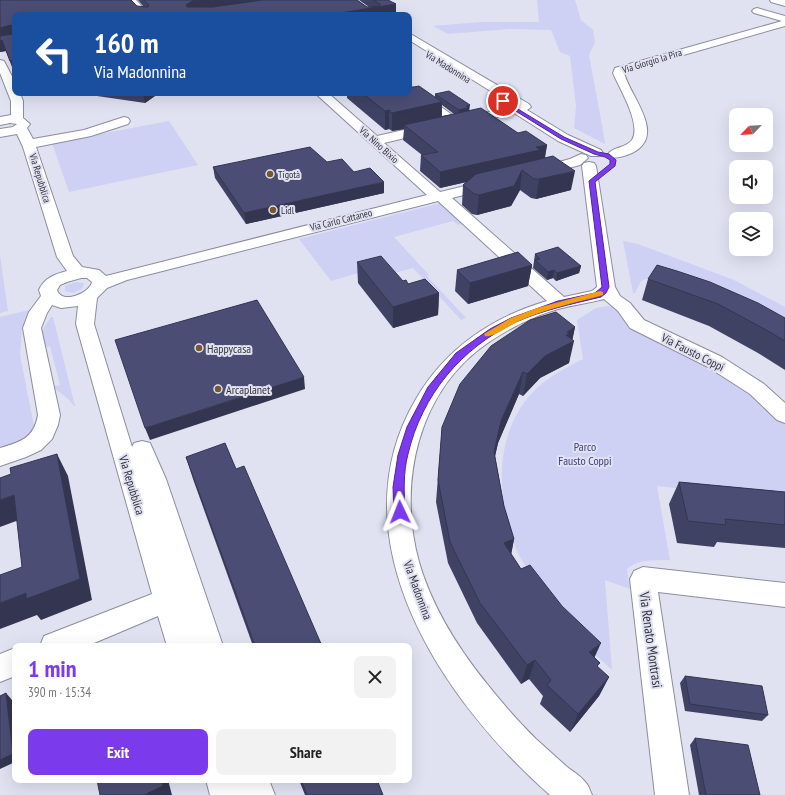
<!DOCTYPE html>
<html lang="en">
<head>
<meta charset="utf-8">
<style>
	:root { --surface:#fff; --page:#f2f2f2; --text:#222; --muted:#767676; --accent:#7c3aed }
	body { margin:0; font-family:"PT Sans Narrow",sans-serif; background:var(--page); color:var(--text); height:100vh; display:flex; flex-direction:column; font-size:15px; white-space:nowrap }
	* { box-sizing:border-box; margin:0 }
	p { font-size:13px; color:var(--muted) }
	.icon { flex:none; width:22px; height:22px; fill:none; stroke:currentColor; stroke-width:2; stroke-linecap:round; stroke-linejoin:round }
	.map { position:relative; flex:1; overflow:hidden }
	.details { position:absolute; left:12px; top:643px; width:400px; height:140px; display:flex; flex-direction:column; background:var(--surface); border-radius:8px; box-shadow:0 4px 16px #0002 }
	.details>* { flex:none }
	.banner { position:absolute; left:12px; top:12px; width:400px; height:84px; border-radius:8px; box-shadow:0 4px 16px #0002; background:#1a4fa0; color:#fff; overflow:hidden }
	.needle { width:26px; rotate:245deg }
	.tools { position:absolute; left:729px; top:108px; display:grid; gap:8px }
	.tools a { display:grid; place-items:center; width:44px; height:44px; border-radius:8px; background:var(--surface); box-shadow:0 4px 16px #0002; font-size:20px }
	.pin { position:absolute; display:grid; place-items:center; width:34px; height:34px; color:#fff; margin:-17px; border:2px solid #fff; border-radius:50%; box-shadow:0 1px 4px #0007 }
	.me { position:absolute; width:44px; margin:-22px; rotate:358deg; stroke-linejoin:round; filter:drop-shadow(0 0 3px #0008) }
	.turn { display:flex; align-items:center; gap:14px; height:84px; padding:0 16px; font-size:18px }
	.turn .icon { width:52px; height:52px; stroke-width:2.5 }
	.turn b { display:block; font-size:28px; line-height:34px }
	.round { display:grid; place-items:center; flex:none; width:42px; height:42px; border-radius:8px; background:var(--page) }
	.headline { display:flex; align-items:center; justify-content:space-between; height:68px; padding:0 16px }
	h1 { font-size:24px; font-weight:800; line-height:30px; color:var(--accent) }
	.action { display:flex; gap:8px; margin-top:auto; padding:8px 16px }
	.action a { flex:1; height:46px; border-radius:8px; background:var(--accent); color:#fff; font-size:16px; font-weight:800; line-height:46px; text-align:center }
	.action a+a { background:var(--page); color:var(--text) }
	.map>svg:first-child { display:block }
</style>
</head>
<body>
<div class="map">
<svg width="785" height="795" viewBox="0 0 785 795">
	<rect width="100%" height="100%" fill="#e0e2f2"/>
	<g fill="#ced1f4">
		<polygon points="537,0 575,0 581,20 593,30 595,42 589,55 602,125 605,144 574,128 576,106 570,56 560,52 551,30 510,29 448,34 433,26 480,22 539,22"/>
		<polygon points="169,121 198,165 69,192 52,143"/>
		<polygon points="441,203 464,224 458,225 453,221 394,237 429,275 427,276 466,318 461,320 413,268 394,273 376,268 331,281 299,239"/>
		<polygon points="623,241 638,244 734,280 785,307 785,329 650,277 641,281 635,293 633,293"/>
		<polygon points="0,255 8,311 0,313"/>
		<polygon points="76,282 84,283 82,289 73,293 65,291 65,286"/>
		<path d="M608,306l7,1 105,62 65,52v79l-128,-14 13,74c-15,1 -30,-2 -43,9l3,20 -25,-9 7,90c-8,-8 -17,-15 -25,-23 -13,-13 -24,-30 -35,-45 -13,-17 -27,-33 -36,-53 -3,-6 -4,-14 -6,-20 -14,-47 -12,-100 23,-137 14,-15 33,-24 50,-33l-6,-39 19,-12z"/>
		<polygon points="33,309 22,328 20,355 35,431 19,445 0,451 0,317"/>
		<polygon points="51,317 53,317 75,406 74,406 68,399 53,387 60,385 50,346 44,348 41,332"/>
	</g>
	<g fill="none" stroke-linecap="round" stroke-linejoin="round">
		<defs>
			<g id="minor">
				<polygon points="127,0 136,0 150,15 140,15"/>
				<polygon points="770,0 785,0 785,6 771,2"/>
				<path d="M757,8l28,8v10l-161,46c4,22 43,61 10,80 -7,3 -16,7 -24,5l-2,-3c5,-7 18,-6 24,-14 10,-16 -13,-52 -19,-67l2,-5 167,-47 -28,-8 -2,-2 2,-2z"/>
				<polygon points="409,33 529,104 531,107 527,110 568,135 601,150 603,153 601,156 591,156 558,141 514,113 456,127 452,126 407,93 409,93 409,86 413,87 458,119 506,108 504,105 508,102 409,40"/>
				<path d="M0,60l4,1 11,21v11h5l3,8v17l7,6 -3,4 6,11 51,-9 40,-13 4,1 2,3 -2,3 -37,12 -55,11 37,109 9,11 17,3 7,6 321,-81 -112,-102h13l49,43 53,-12 4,1 2,3 -2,3 -50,12 56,49 50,-12 5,1 2,3 -2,3 -43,11 112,99 28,-6 5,-4 -15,-121 2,-3 5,-1 5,1 2,3 19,121 5,9 10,7 14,17 78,37 42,27 21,19v20l-8,-3 -27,-26 -42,-27 -78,-39 -12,-17 -14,-12c-15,4 -31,6 -46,10 -24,7 -48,19 -69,33 -71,48 -92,141 -70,220 13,45 39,86 68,122 15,19 32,38 49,55 10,9 20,18 30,27 6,5 15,10 20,17 3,3 4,8 6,12h-42c-106,-93 -217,-255 -134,-396 29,-50 76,-82 131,-98l-109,-100 -311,79 -20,8 -10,10 -3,26 38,123 2,-4 8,-2 8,2 16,36 57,167h-56l-9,-30 -71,30h-47l4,-10 108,-42 -76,-270 2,-18 -17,2 -9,-3 -5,8 -6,15 19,87 -2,10 -6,14 -11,11 -15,7 -26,9v-18c21,-6 34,-10 38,-33l-15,-87 6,-16 12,-16 -2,-6c5,-12 16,-16 28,-19l-10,-14 -34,-110 -6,-13 -17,3v-8l13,-2 4,-3 -7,-1 -10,2v-8l11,-2v-14l-11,-28zM81,278h6l5,4c-2,11 -30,23 -35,8l3,-5 7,-3z"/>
				<polygon points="581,154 586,155 588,158 580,165 538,176 533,175 531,172 533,169 570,159"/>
				<polygon points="643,567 785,583 785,607 658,592 689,795 655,795 630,579 634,571"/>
				<polygon points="15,648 15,676 0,682 0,654"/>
				<polygon points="206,780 269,780 275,795 210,795"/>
			</g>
		</defs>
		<use href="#minor" stroke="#8c8d9c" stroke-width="2"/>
		<use href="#minor" fill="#fff" fill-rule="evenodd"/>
	</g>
	<g fill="#404264" fill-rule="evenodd">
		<polygon points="0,0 144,7 138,0 357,0 367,7 369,7 359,0 388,0 396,4 396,14 390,15 15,15 15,72 14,72 6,51 0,52"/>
		<polygon points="89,93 154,93 155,96 145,103 90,95"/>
		<path d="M347,93h36l52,4v-3l83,39 29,12 -2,13 26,32 -35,9 -5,-1 -11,-8 -9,16 -34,9 -5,-1 -10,-9 1,-20 3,-3 -26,6 -20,-17 1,-16h1l-19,-15 1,-11 -12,2 -3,-2 -4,1 -38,-32zM442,105l12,9 -12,2z"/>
		<polygon points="327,162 354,172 384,193 246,224 215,178 213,167"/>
		<polygon points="535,254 581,266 579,273 556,281 553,278 547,280 533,268"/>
		<polygon points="357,262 408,284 439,293 438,315 393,328 358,283"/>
		<polygon points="532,265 528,286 468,304 455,291 457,270"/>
		<polygon points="648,279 785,318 785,370 758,353 709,326 642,300"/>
		<polygon points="575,327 572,340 569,363 540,378 523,396 519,394 498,443 495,456 504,506 514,539 511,554 521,569 594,657 598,668 609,677 599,696 570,732 540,704 543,696 529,679 521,684 477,623 448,563 436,502 442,427"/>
		<polygon points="186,457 236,469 322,646 253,646 193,479"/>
		<polygon points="679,482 785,492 785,548 717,542 714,547 677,543 669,504"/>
		<polygon points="685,676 768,715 762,721 685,711 680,683"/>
		<polygon points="695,738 760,795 699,795 690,745"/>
		<polygon points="299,780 377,780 383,795 305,795"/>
	</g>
	<g fill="#343651">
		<polygon points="200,0 269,0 188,15 186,5 192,1"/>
		<polygon points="396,4 396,14 390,15 328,15"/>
		<polygon points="11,25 15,36 0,39 0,28"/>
		<polygon points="2,40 6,51 0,52 0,41"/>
		<polygon points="15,60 15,72 14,72 10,61"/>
		<polygon points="143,93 154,93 155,96 145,103"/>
		<polygon points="442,102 441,120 404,125 404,129 392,131 392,113"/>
		<polygon points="470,105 469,112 458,116 459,110 466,106"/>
		<polygon points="389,110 389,129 385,130 385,111"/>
		<polygon points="547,145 544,161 538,166 440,188 440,172"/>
		<polygon points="522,170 520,190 511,206 477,215 479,195"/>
		<polygon points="575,171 571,190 536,199 539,179"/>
		<polygon points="384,182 384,193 246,224 244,213"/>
		<polygon points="532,265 528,286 468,304 470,283"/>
		<polygon points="581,266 579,273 556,281 557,273"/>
		<polygon points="554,270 553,278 547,280 548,272"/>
		<polygon points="439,293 438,315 393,328 393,307"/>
		<polygon points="575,327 572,342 574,341 569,363 540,378 523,396 527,374 545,356 567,332"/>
		<polygon points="523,372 519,394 498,443 491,474 494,452 501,421"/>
		<polygon points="304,377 305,389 150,440 145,428"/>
		<polygon points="57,454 68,476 92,600 41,620 37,615 0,629 0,603 26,593"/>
		<polygon points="14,495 27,517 0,527 0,500"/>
		<polygon points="514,539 510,561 504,543"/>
		<polygon points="601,643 592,663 589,652"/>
		<polygon points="535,660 529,679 521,684 527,665"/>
		<polygon points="609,677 599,696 570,732 578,714"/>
		<polygon points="6,693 12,700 15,721 15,762 0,769 0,760"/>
		<polygon points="162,780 168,780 172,795 144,795"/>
	</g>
	<g fill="#4b4d74" stroke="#343651">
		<polygon points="0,0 131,0 137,6 148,7 149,5 144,0 200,0 192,1 186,5 187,7 212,7 263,0 357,0 367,7 380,6 380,4 373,0 388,0 396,4 328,15 15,15 15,60 10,61 2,40 0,41 0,36 13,34 13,27 11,25 0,28"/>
		<polygon points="419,86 442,102 392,113 389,110 385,111 362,93 409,93 409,88"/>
		<polygon points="449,91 470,105 466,106 468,108 459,110 435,94"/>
		<polygon points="481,108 518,133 526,131 547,145 536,147 540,150 440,172 421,155 438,152 404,125"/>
		<polygon points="310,147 327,162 342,159 354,172 370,168 384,182 244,213 213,167"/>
		<polygon points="553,156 575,171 539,179 534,179 522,170 514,186 479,195 474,194 463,185 476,174"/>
		<polygon points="558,247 581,266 557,273 554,270 548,272 535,260 540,259 535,254"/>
		<polygon points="518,252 532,265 470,283 457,270"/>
		<polygon points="381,256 403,281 406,280 408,284 425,279 439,293 393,307 357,262"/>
		<polygon points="657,265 677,271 710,282 758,303 785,318 785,341 768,331 718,304 648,279"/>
		<polygon points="257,300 304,377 145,428 115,340"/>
		<polygon points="556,312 575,327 567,332 569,334 566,335 574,341 545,356 527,374 523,372 501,421 494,452 504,506 514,539 504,543 521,569 530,565 562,606 601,643 589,652 600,663 597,666 609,677 578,714 547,685 551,680 535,660 527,665 480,603 450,542 438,480 442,427 460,384 491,346 530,320"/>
		<polygon points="225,443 236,469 244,466 322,646 255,646 186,457"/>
		<polygon points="57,454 80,579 26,599 26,593 0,603 0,575 22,567 14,495 0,500 0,478 11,474 10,468"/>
		<polygon points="679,482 785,492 785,525 725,519 726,525 688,521"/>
		<polygon points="685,676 762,686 768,715 690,704"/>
		<polygon points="6,693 13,754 0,760 0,696"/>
		<polygon points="695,738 748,745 760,795 706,795"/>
		<polygon points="97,780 162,780 163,786 144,795 100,795"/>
		<polygon points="301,780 377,780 383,795 307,795"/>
	</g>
	<path fill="#7c3aed" stroke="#51269a" d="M503,100l61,37 34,15 11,2 7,6 -1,6 -20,16 14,105 -3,6 -5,4c-29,7 -58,13 -85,25 -55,26 -94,73 -108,132 -5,19 -4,39 -3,58l-2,3 -3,1 -4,-1 -2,-3 -1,-25 5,-32 9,-28 21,-40 28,-34 34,-24 21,-11 47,-17 37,-8 7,-6 -13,-106 21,-17v-4l-5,-3 -11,-3 -33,-15 -60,-37 -1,-1z"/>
	<path fill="#f59e0b" d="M600,291l3,1v3c-29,8 -57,14 -84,26 -9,4 -26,17 -34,15l-1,-2 27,-16 26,-10z"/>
	<g fill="#78572e" stroke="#e0e2f2" stroke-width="1.5">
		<circle cx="270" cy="174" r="4"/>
		<circle cx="273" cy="210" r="4"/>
		<circle cx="199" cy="348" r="4"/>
		<circle cx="218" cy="389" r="4"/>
	</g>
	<g text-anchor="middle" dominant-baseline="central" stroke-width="4" stroke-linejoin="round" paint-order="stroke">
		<g font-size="10" fill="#34343b" stroke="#e0e2f2">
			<text transform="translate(652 61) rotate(-17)">Via Giorgio la Pira</text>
			<text transform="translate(448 67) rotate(32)">Via Madonnina</text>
			<text transform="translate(379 145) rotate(42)">Via Nino Bixio</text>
			<text transform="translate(40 178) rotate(73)">Via Repubblica</text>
			<text transform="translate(341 220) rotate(-14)">Via Carlo Cattaneo</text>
		</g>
		<g font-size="10" fill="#34343b" stroke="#e0e2f2" text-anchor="start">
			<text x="278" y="174">Tigotà</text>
			<text x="281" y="210">Lidl</text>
		</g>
		<g font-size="12" fill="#34343b" stroke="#e0e2f2" text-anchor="start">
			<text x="207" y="348">Happycasa</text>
			<text x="226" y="389">Arcaplanet</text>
		</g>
		<g font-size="12" fill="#34343b" stroke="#e0e2f2">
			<text transform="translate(693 352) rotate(27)">Via Fausto Coppi</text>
			<text transform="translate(132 485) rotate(73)">Via Repubblica</text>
			<text transform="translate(418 590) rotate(70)">Via Madonnina</text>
		</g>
		<g font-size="12" fill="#404179" stroke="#e0e2f2">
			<text x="585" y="446">Parco<tspan x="585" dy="14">Fausto Coppi</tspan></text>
		</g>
		<g font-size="14" fill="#34343b" stroke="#e0e2f2">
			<text transform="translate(651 640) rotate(82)">Via Renato Montrasi</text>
		</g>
	</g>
</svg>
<div class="tools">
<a><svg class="needle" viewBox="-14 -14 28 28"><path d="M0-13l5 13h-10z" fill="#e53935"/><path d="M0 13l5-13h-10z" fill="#767676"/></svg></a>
<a><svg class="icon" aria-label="sound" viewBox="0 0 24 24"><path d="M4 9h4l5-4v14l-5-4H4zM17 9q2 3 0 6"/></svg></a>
<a><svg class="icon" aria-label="layers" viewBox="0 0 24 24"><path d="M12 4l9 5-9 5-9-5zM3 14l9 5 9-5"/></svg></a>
</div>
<div class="pin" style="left:503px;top:101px;background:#d93025"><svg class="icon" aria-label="arrive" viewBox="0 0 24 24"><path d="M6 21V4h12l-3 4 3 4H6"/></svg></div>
<svg class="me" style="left:400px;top:512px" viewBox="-20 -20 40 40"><path d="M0-17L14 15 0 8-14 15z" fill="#7c3aed" stroke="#fff" stroke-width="4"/></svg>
<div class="banner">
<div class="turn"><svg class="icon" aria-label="left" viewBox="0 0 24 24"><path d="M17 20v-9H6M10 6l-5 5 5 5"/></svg><div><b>160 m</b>Via Madonnina</div></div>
</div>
<section class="details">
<div class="headline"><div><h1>1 min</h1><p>390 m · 15:34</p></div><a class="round"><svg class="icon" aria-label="close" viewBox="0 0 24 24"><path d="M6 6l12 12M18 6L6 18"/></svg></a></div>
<div class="action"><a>Exit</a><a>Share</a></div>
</section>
</div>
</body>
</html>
